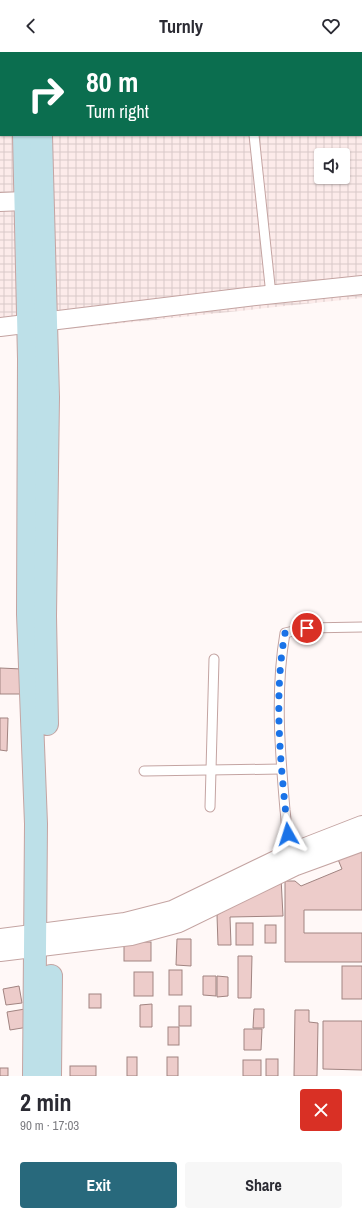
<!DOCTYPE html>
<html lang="en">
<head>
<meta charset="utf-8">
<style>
	:root { --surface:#fff; --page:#f7f7f7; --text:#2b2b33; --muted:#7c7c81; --accent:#28697c }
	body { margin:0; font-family:"Archivo Narrow",sans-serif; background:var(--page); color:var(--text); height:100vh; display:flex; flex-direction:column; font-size:15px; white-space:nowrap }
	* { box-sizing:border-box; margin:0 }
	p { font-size:13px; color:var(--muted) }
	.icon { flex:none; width:22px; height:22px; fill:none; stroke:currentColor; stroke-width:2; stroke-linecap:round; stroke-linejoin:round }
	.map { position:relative; height:1024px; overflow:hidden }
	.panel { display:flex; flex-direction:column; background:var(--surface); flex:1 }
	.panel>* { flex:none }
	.top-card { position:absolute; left:0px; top:0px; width:362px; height:84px; box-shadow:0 1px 3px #0004; background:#0b6e4f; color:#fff; overflow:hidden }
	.tools { position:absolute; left:314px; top:96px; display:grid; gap:8px }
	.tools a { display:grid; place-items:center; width:36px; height:36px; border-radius:4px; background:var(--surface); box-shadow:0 1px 3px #0004; font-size:20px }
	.pin { position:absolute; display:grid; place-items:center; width:34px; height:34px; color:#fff; margin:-17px; border:2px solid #fff; border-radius:50%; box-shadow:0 1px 4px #0007 }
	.me { position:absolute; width:44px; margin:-22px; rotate:354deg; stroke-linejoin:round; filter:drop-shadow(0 0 3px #0008) }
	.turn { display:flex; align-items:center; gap:14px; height:84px; padding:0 20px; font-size:18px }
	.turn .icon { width:52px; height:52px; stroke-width:2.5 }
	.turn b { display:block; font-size:28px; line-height:34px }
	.round { display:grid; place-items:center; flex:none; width:42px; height:42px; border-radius:4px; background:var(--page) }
	.summary { display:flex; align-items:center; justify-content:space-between; height:68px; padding:0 20px }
	h1 { font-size:24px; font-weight:800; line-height:30px }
	.button { display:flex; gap:8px; margin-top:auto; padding:8px 20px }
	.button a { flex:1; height:46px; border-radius:4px; background:var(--accent); color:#fff; font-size:16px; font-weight:800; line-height:46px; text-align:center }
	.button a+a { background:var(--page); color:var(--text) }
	header { display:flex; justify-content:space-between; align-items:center; height:52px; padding:0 20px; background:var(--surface); font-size:18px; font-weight:800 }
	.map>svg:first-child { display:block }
</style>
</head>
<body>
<header><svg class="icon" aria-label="back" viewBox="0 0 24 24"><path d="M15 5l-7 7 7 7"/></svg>Turnly<svg class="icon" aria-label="heart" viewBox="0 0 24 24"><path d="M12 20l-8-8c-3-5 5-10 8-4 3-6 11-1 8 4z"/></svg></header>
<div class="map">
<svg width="362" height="1024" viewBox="0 0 362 1024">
	<defs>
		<pattern id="industrial-grid" width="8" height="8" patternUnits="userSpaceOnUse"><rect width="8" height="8" fill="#fcebea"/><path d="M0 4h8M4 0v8" fill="none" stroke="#d8c9c9"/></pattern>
	</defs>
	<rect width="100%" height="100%" fill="#fff8f7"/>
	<path fill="url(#industrial-grid)" fill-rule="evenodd" d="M0,0h362v246l-362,38zM1,1h360v82h-360zM321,103h22v22h-22z"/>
	<g fill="#edccca" stroke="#a18481">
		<polygon points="0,616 22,617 21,642 0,642"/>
		<polygon points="0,666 8,666 7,699 0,698"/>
		<polygon points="362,796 362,858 304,858 304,881 362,881 362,910 285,910 285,829 295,829 301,834 342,817 337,805"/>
		<polygon points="281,826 283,864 230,865 231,893 218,893 217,863"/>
		<rect x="236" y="871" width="17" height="22"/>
		<rect x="265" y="873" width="11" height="18"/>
		<polygon points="177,887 191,887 191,914 176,913"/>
		<rect x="124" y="890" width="27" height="19"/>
		<polygon points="238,904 252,904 251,946 238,946"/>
		<rect x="342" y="914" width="20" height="33"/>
		<rect x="169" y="918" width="13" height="25"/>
		<rect x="134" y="920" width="19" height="24"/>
		<polygon points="203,924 216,924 216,944 203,943"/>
		<polygon points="217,924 228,925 228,944 217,945"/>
		<polygon points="19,934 22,951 6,953 3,937"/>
		<rect x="89" y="942" width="12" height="14"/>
		<polygon points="152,952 152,975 140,975 140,953"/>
		<rect x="179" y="954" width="12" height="20"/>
		<polygon points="25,957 28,975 10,978 7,960"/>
		<polygon points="254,957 264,957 264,976 253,976"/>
		<polygon points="295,958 309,958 309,970 318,971 317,1024 294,1024"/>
		<polygon points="323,969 362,969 362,1018 323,1017"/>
		<rect x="168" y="975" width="11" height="18"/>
		<polygon points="244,977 262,977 261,998 244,998"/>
		<rect x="127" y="1005" width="10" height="19"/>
		<rect x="167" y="1005" width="11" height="19"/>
		<rect x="266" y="1007" width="12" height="17"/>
		<rect x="243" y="1008" width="18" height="16"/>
		<rect x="70" y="1014" width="26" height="10"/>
		<rect x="0" y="1016" width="8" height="8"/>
	</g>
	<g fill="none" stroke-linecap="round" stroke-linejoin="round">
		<defs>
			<g id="lane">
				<polyline points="254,83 271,243"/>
				<polyline points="144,719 281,717"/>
				<polyline points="210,755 214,607"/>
				<path d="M291,804c-5,-13 -4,-32 -6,-46 -5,-58 -10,-119 0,-177l22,-5 55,-1"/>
			</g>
			<g id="street">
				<polyline points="0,26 1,26"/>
				<polyline points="0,150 25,149"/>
				<polyline points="0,275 247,245 362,233"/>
				<polyline points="0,886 125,870 172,858 290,801 362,773"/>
				<polyline points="0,900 131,884 179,871 296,814 362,790"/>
			</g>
			<g id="secondary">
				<polyline points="23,1 23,0"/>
				<polyline points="41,1 41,0"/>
				<polyline points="24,83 29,307 28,562 36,772 34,1024"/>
				<polyline points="41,83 48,345 45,564 47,672"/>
				<polyline points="50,1024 51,924"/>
			</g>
		</defs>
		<use href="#lane" stroke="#c4a4a2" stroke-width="11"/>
		<use href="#street" stroke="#c4a4a2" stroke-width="20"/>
		<use href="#secondary" stroke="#c4a4a2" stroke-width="24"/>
		<use href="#lane" stroke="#fff" stroke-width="9"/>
		<use href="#street" stroke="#fff" stroke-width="18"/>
		<use href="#secondary" stroke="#bde0e8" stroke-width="22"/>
	</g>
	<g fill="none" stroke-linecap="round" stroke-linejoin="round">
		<path stroke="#1a73e8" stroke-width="7" stroke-dasharray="0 12.6" d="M288,782c-7,-66 -15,-136 -3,-201l22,-5"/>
	</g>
</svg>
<div class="tools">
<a><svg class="icon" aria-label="sound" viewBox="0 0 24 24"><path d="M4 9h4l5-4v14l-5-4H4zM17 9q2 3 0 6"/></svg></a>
</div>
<div class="pin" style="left:307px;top:576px;background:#d93025"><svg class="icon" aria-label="arrive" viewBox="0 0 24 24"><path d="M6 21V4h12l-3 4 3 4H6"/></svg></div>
<svg class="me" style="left:288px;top:782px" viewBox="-20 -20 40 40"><path d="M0-17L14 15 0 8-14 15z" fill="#1a73e8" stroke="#fff" stroke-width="4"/></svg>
<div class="top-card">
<div class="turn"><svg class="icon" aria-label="right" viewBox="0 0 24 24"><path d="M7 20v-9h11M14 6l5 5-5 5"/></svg><div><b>80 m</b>Turn right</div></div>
</div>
</div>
<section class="panel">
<div class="summary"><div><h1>2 min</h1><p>90 m · 17:03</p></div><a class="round" style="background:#d93025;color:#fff"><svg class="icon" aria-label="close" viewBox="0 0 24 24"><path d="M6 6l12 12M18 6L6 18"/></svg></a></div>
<div class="button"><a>Exit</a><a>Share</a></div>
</section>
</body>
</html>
